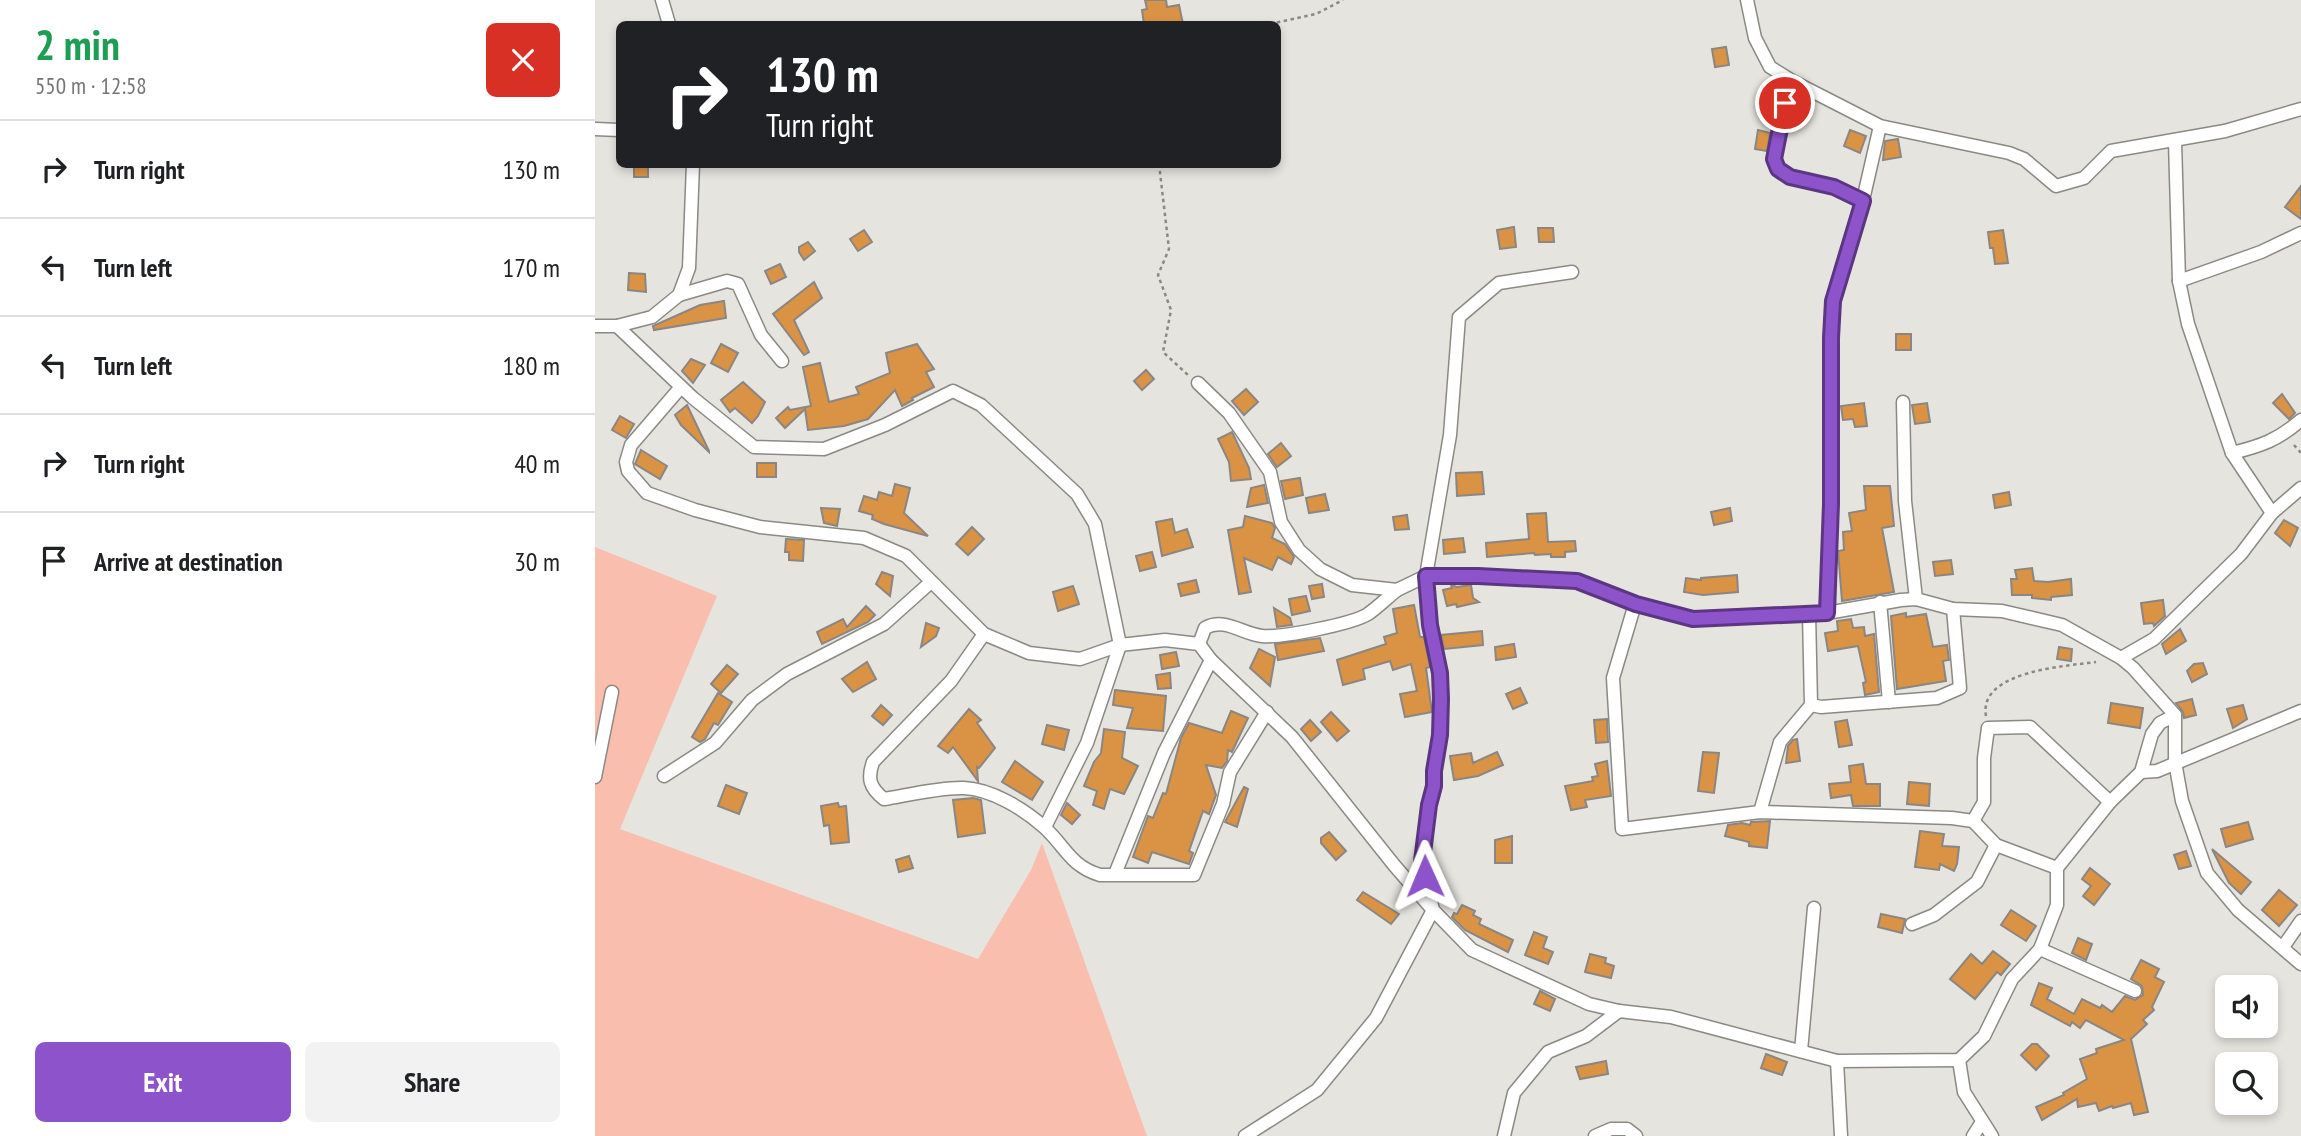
<!DOCTYPE html>
<html lang="en">
<head>
<meta charset="utf-8">
<style>
	:root { --surface:#fff; --page:#f2f2f2; --text:#202124; --muted:#757577; --line:#e0e0e0; --accent:#8d53ca }
	body { margin:0; font-family:"PT Sans Narrow",sans-serif; background:var(--page); color:var(--text); height:100vh; display:flex; flex-direction:column; font-size:26px; white-space:nowrap }
	* { box-sizing:border-box; margin:0 }
	p { font-size:23px; color:var(--muted) }
	.icon { flex:none; width:38px; height:38px; fill:none; stroke:currentColor; stroke-width:2; stroke-linecap:round; stroke-linejoin:round }
	.map { position:relative; flex:1; overflow:hidden }
	.details { display:flex; flex-direction:column; background:var(--surface); width:595px }
	.details>* { flex:none }
	.top-card { position:absolute; left:21px; top:21px; width:665px; height:147px; border-radius:10px; box-shadow:0 4px 10px #0003; background:#202124; color:#fff; overflow:hidden }
	.tools { position:absolute; left:1620px; top:975px; display:grid; gap:14px }
	.tools a { display:grid; place-items:center; width:63px; height:63px; border-radius:10px; background:var(--surface); box-shadow:0 4px 10px #0003; font-size:35px }
	.pin { position:absolute; display:grid; place-items:center; width:60px; height:60px; color:#fff; margin:-30px; border:4px solid #fff; border-radius:50%; box-shadow:0 2px 7px #0007 }
	.me { position:absolute; width:77px; margin:-38px; rotate:359deg; stroke-linejoin:round; filter:drop-shadow(0 0 5px #0008) }
	.turn { display:flex; align-items:center; gap:24px; height:147px; padding:0 35px; font-size:32px }
	.turn .icon { width:91px; height:91px; stroke-width:2.5 }
	.turn b { display:block; font-size:49px; line-height:60px }
	.round { display:grid; place-items:center; flex:none; width:74px; height:74px; border-radius:10px; background:var(--page) }
	.summary { display:flex; align-items:center; justify-content:space-between; height:119px; padding:0 35px }
	h1 { font-size:42px; font-weight:600; line-height:52px; color:#1e9e55 }
	.primary-button { display:flex; gap:14px; margin-top:auto; padding:14px 35px }
	.primary-button a { flex:1; height:80px; border-radius:10px; background:var(--accent); color:#fff; font-size:28px; font-weight:600; line-height:80px; text-align:center }
	.primary-button a+a { background:var(--page); color:var(--text) }
	ul { padding:0; list-style:none }
	li { display:flex; align-items:center; gap:21px; height:98px; padding:0 35px; border-top:2px solid var(--line) }
	li div { flex:1 }
	li b { display:block; font-size:26px }
	li em { font-style:normal }
	main { display:flex; flex:1; min-height:0 }
	.map>svg:first-child { display:block }
</style>
</head>
<body>
<main>
<section class="details">
<div class="summary"><div><h1>2 min</h1><p>550 m · 12:58</p></div><a class="round" style="background:#d93025;color:#fff"><svg class="icon" aria-label="close" viewBox="0 0 24 24"><path d="M6 6l12 12M18 6L6 18"/></svg></a></div>
<ul>
<li><svg class="icon" aria-label="right" viewBox="0 0 24 24"><path d="M7 20v-9h11M14 6l5 5-5 5"/></svg><div><b>Turn right</b></div><em>130 m</em></li>
<li><svg class="icon" aria-label="left" viewBox="0 0 24 24"><path d="M17 20v-9H6M10 6l-5 5 5 5"/></svg><div><b>Turn left</b></div><em>170 m</em></li>
<li><svg class="icon" aria-label="left" viewBox="0 0 24 24"><path d="M17 20v-9H6M10 6l-5 5 5 5"/></svg><div><b>Turn left</b></div><em>180 m</em></li>
<li><svg class="icon" aria-label="right" viewBox="0 0 24 24"><path d="M7 20v-9h11M14 6l5 5-5 5"/></svg><div><b>Turn right</b></div><em>40 m</em></li>
<li><svg class="icon" aria-label="arrive" viewBox="0 0 24 24"><path d="M6 21V4h12l-3 4 3 4H6"/></svg><div><b>Arrive at destination</b></div><em>30 m</em></li>
</ul>
<div class="primary-button"><a>Exit</a><a>Share</a></div>
</section>
<div class="map">
<svg width="1706" height="1136" viewBox="0 0 1706 1136">
	<rect width="100%" height="100%" fill="#e5e4de"/>
	<polygon fill="#fabeae" points="0,547 122,596 25,829 383,959 436,870 447,843 552,1136 0,1136"/>
	<g fill="#da9345" stroke="#8b8682" stroke-width="2">
		<polygon points="550,0 571,0 572,7 584,5 588,24 549,24 547,10 552,9"/>
		<polygon points="1131,47 1134,65 1120,67 1117,49"/>
		<polygon points="1168,87 1183,88 1180,108 1165,107"/>
		<polygon points="1163,130 1175,133 1172,151 1160,149"/>
		<polygon points="1255,130 1271,136 1265,153 1249,146"/>
		<polygon points="1303,139 1306,157 1288,160 1290,141"/>
		<rect x="39" y="164" width="14" height="13"/>
		<polygon points="1706,186 1706,219 1690,207"/>
		<polygon points="919,227 921,247 905,249 902,230"/>
		<polygon points="943,228 958,228 959,242 944,242"/>
		<polygon points="269,230 277,242 263,251 255,239"/>
		<polygon points="1408,230 1413,263 1400,264 1398,248 1395,248 1393,232"/>
		<polygon points="213,242 220,251 209,260 204,252 204,247"/>
		<polygon points="185,264 191,277 176,284 170,271"/>
		<polygon points="34,273 50,274 51,292 33,290"/>
		<polygon points="219,282 227,298 199,320 214,352 209,355 178,314"/>
		<polygon points="129,301 131,318 59,330 58,326 105,305"/>
		<rect x="1301" y="334" width="15" height="16"/>
		<polygon points="126,344 143,353 133,372 116,363"/>
		<polygon points="322,344 339,369 331,372 339,387 317,398 318,400 307,406 300,390 273,419 249,426 213,430 210,409 190,428 181,418 193,407 195,410 216,406 208,367 225,363 234,402 264,394 261,387 295,373 291,353"/>
		<polygon points="96,359 110,365 98,383 87,371"/>
		<polygon points="551,370 559,379 547,390 539,381"/>
		<polygon points="148,382 170,402 163,416 157,423 140,408 135,412 126,400"/>
		<polygon points="651,389 663,402 649,415 637,401"/>
		<polygon points="1687,394 1700,413 1694,419 1678,403"/>
		<polygon points="1269,403 1272,426 1260,427 1258,419 1248,420 1246,406"/>
		<polygon points="1332,403 1335,422 1320,424 1317,405"/>
		<polygon points="92,405 114,451 114,452 86,425 80,415"/>
		<polygon points="25,416 39,424 31,438 17,430"/>
		<polygon points="637,432 654,468 656,479 636,481 634,462 623,439"/>
		<polygon points="686,443 696,456 682,467 673,454"/>
		<polygon points="46,450 72,466 65,479 40,464"/>
		<rect x="162" y="463" width="19" height="14"/>
		<polygon points="887,472 889,494 862,496 861,473"/>
		<polygon points="705,478 708,495 690,499 686,481"/>
		<polygon points="300,484 315,488 309,513 333,536 289,524 277,519 278,515 264,511 269,496 282,500 284,492 297,496"/>
		<polygon points="669,485 673,503 652,507 656,488"/>
		<polygon points="1269,486 1295,486 1299,526 1287,528 1299,592 1247,601 1243,551 1249,550 1248,532 1257,531 1254,513 1271,510"/>
		<polygon points="1414,492 1416,505 1400,508 1398,495"/>
		<polygon points="730,494 734,510 714,513 711,498"/>
		<polygon points="226,508 245,509 242,526 229,523"/>
		<polygon points="1135,508 1137,521 1119,525 1116,512"/>
		<polygon points="951,513 953,542 980,541 981,551 970,552 970,557 956,557 956,554 940,555 939,553 892,557 891,543 934,539 932,514"/>
		<polygon points="812,515 814,529 800,530 798,517"/>
		<polygon points="650,516 677,523 680,528 677,538 690,544 699,557 696,564 683,557 677,570 649,558 656,592 644,594 633,530 648,527"/>
		<polygon points="577,519 580,533 592,529 598,547 567,556 561,522"/>
		<polygon points="1689,520 1703,528 1695,546 1680,533"/>
		<polygon points="377,527 389,539 373,555 361,544"/>
		<polygon points="868,538 870,552 849,554 848,540"/>
		<polygon points="191,539 209,540 208,561 194,560 194,552 190,552"/>
		<polygon points="557,552 561,567 545,571 541,556"/>
		<polygon points="1356,560 1358,574 1340,576 1338,562"/>
		<polygon points="1437,568 1439,581 1453,582 1476,579 1477,595 1456,597 1456,600 1437,598 1437,595 1417,595 1416,579 1422,579 1420,570"/>
		<polygon points="287,572 298,576 295,596 281,584"/>
		<polygon points="1142,575 1143,592 1108,595 1089,592 1091,578 1106,580 1106,578"/>
		<polygon points="601,580 604,592 586,596 583,584"/>
		<polygon points="727,584 729,597 717,599 714,586"/>
		<polygon points="856,585 862,587 876,585 878,598 884,602 862,607 861,604 852,606 848,590 857,588"/>
		<polygon points="478,586 484,604 463,611 458,592"/>
		<polygon points="711,596 715,611 697,615 694,599"/>
		<polygon points="1568,600 1570,616 1559,626 1558,623 1549,624 1546,603"/>
		<polygon points="819,605 825,637 829,637 835,667 831,668 837,712 810,717 805,694 822,691 816,664 798,670 795,661 768,669 770,679 748,685 742,660 791,644 789,637 802,633 798,609"/>
		<polygon points="271,606 280,615 273,622 227,644 222,632 248,619 252,627"/>
		<polygon points="679,608 695,618 697,625 682,627"/>
		<polygon points="1311,613 1311,617 1331,614 1338,647 1352,645 1354,660 1348,661 1351,681 1302,689 1296,616"/>
		<polygon points="1256,619 1258,628 1269,627 1270,636 1279,634 1284,692 1270,695 1268,683 1271,682 1263,646 1233,651 1230,633 1243,631 1242,621"/>
		<polygon points="331,623 344,628 341,636 326,647"/>
		<polygon points="1585,629 1591,641 1571,654 1567,644"/>
		<polygon points="887,631 888,645 849,649 846,635"/>
		<polygon points="725,638 729,651 683,660 680,644"/>
		<polygon points="919,644 921,657 901,660 900,647"/>
		<polygon points="1464,647 1477,649 1476,661 1462,659"/>
		<polygon points="664,649 680,657 675,686 655,668"/>
		<polygon points="581,652 584,666 567,669 565,655"/>
		<polygon points="272,662 281,679 258,692 247,679"/>
		<polygon points="1608,663 1612,674 1597,682 1592,671 1599,664"/>
		<polygon points="132,665 143,674 126,693 116,684"/>
		<polygon points="575,673 576,688 563,689 561,675"/>
		<polygon points="925,688 932,703 918,709 911,694"/>
		<polygon points="520,690 571,696 568,731 532,728 538,708 518,705"/>
		<polygon points="123,693 137,702 123,725 119,723 110,739 105,742 97,737"/>
		<polygon points="1597,699 1601,715 1589,718 1588,712 1581,703"/>
		<polygon points="1516,703 1548,708 1545,728 1513,723"/>
		<polygon points="286,705 297,715 288,725 277,716"/>
		<polygon points="1648,705 1652,719 1638,728 1632,709"/>
		<polygon points="374,709 386,720 382,723 400,748 384,768 382,767 383,781 358,747 353,753 343,746"/>
		<polygon points="636,711 653,718 637,752 633,750 632,761 627,768 611,765 621,795 614,814 608,811 594,851 598,853 594,864 557,852 553,863 538,857 553,816 558,818 568,793 571,794 586,738 594,723 627,733"/>
		<polygon points="736,712 754,731 742,741 726,722"/>
		<polygon points="1012,719 1013,742 1001,743 999,720"/>
		<polygon points="715,720 726,732 716,741 706,729"/>
		<polygon points="1252,720 1257,745 1244,747 1240,722"/>
		<polygon points="452,725 474,730 469,750 447,744"/>
		<polygon points="509,729 530,732 527,758 543,766 529,794 515,789 509,809 498,805 502,791 489,786 499,762 506,753"/>
		<polygon points="1202,739 1205,761 1191,763 1193,746 1198,740"/>
		<polygon points="902,752 908,765 883,776 859,780 855,756 876,753 878,763"/>
		<polygon points="1108,752 1124,753 1119,793 1103,791"/>
		<polygon points="420,761 448,782 437,800 407,782"/>
		<polygon points="1012,761 1016,796 990,800 992,807 976,810 970,786 998,781 997,777 1003,776 1000,764"/>
		<polygon points="1268,764 1271,784 1285,784 1285,806 1258,806 1256,795 1236,798 1234,784 1256,782 1254,766"/>
		<polygon points="1314,782 1335,784 1334,806 1312,804"/>
		<polygon points="131,785 152,793 144,814 123,806"/>
		<polygon points="649,787 653,789 642,827 630,822"/>
		<polygon points="378,798 386,800 390,833 363,837 358,800"/>
		<polygon points="243,803 244,807 251,806 254,842 236,844 234,825 229,826 226,806"/>
		<polygon points="472,803 485,815 477,824 466,815"/>
		<polygon points="1175,821 1172,848 1154,846 1154,842 1130,836 1133,825 1147,823 1155,825 1156,822"/>
		<polygon points="1653,822 1658,839 1631,847 1626,829"/>
		<polygon points="1325,831 1349,834 1347,846 1364,847 1362,864 1359,871 1345,864 1344,870 1320,867"/>
		<polygon points="734,832 751,851 741,860 726,843 726,838"/>
		<polygon points="917,836 917,863 900,863 900,840"/>
		<polygon points="1617,849 1656,882 1646,894 1634,883"/>
		<polygon points="1591,851 1596,866 1584,869 1579,855"/>
		<polygon points="314,856 318,868 304,872 301,860"/>
		<polygon points="1495,868 1515,884 1499,905 1488,896 1496,886 1487,879"/>
		<polygon points="1684,890 1702,905 1684,926 1667,910"/>
		<polygon points="768,892 804,914 796,924 762,900"/>
		<polygon points="867,905 880,911 878,915 886,919 884,924 918,940 913,952 870,930 857,917 859,913 862,914"/>
		<polygon points="1416,910 1441,926 1431,941 1406,925"/>
		<polygon points="1286,914 1310,919 1307,933 1283,927"/>
		<polygon points="939,932 952,937 948,948 958,952 953,964 930,955"/>
		<polygon points="1483,938 1497,944 1491,960 1477,953"/>
		<polygon points="1398,951 1415,964 1406,975 1402,972 1380,999 1355,979 1376,954 1387,964"/>
		<polygon points="995,954 1011,958 1010,963 1019,966 1016,978 990,972"/>
		<polygon points="1546,960 1564,969 1560,977 1569,982 1557,1007 1559,1010 1548,1020 1552,1024 1536,1039 1553,1112 1539,1115 1536,1103 1518,1108 1517,1106 1504,1111 1501,1103 1483,1107 1482,1099 1447,1120 1441,1107 1469,1095 1468,1093 1492,1079 1485,1059 1502,1053 1501,1049 1529,1040 1491,1020 1485,1028 1477,1022 1475,1026 1436,1005 1444,983 1457,988 1452,999 1479,1014 1487,999 1505,1008 1507,1005 1517,1012 1530,996 1540,1000 1548,995 1547,986 1536,979"/>
		<polygon points="945,991 960,999 955,1011 939,1004"/>
		<polygon points="1437,1044 1442,1044 1454,1056 1441,1070 1426,1055"/>
		<polygon points="1171,1054 1192,1062 1187,1075 1166,1068"/>
		<polygon points="1011,1061 1013,1074 985,1079 981,1067"/>
	</g>
	<g fill="none" stroke-linecap="round" stroke-linejoin="round">
		<defs>
			<g id="minor">
				<polyline points="67,0 74,24"/>
				<polyline points="1152,0 1160,38 1175,67 1199,82 1285,126 1414,153 1429,159 1461,186 1489,178 1516,151 1630,131 1706,109"/>
				<polyline points="1199,82 1190,103 1179,159 1183,169 1195,177 1239,187 1268,200"/>
				<polyline points="0,129 24,130"/>
				<polyline points="1580,141 1584,281 1593,324 1637,453 1677,513"/>
				<polyline points="1584,281 1666,252 1706,233"/>
				<polyline points="84,295 132,281 143,284 166,335 187,361"/>
				<polyline points="0,326 22,326 57,317 84,295 94,268 98,164"/>
				<polyline points="22,326 98,398 159,447 229,449 290,425 358,391 386,405 482,494 500,524 525,645 492,743 450,827"/>
				<polyline points="603,383 634,413 675,472 686,522 704,550 725,569 757,585 802,590 831,576 883,576 982,581 1040,604 1098,619 1232,613 1306,600 1321,599 1358,609 1407,611 1467,625 1526,658 1538,668 1580,715 1580,762 1587,801 1612,873 1643,910 1706,964"/>
				<polyline points="86,387 36,445 31,462 33,471 52,493 100,510 165,527 269,538 311,556 389,634 434,653 485,659 525,645 570,640 604,644 616,660 697,737 799,865 838,910 877,950 994,1004 1024,1011 1076,1017 1242,1061 1364,1060 1389,1036 1417,979 1445,949 1462,905 1462,868 1515,802 1546,772 1557,734 1565,723 1580,715"/>
				<polyline points="1308,402 1310,501 1321,599"/>
				<path d="M1637,453c29,-7 46,-13 69,-33"/>
				<polyline points="1285,602 1294,702"/>
				<polyline points="1040,604 1018,678 1027,829 1165,812 1357,818 1378,821 1389,802 1389,758 1393,728 1435,727 1515,802"/>
				<polyline points="1232,613 1236,504 1236,338 1238,301 1268,200 1285,126"/>
				<path d="M389,634l-33,47 -78,81c-6,17 -3,26 11,37 24,-4 57,-12 80,-11 27,1 60,21 80,39 21,19 26,39 56,48h94l29,-71 7,-32 37,-60"/>
				<path d="M604,644l6,-16c20,-11 37,6 57,8 19,2 90,-12 106,-22 10,-7 19,-16 29,-24"/>
				<polyline points="1526,658 1559,639 1646,554 1677,513 1706,488"/>
				<polyline points="1216,705 1226,707 1342,698 1365,688 1358,609"/>
				<polyline points="1546,772 1562,771 1706,711"/>
				<polyline points="69,776 120,743 157,700 192,674 289,624 336,582"/>
				<polyline points="0,777 17,692"/>
				<polyline points="1165,812 1185,742 1216,705 1214,613"/>
				<polyline points="1378,821 1401,845"/>
				<polyline points="520,874 569,753 616,660"/>
				<polyline points="1317,924 1339,915 1382,882 1401,845 1462,868"/>
				<polyline points="1688,947 1706,921"/>
				<polyline points="1445,949 1540,991"/>
				<polyline points="1206,1051 1219,908"/>
				<polyline points="1364,1060 1369,1092 1397,1136"/>
				<polyline points="1242,1061 1246,1136"/>
				<polyline points="650,1136 722,1090 781,1018 838,910 827,861 834,805 839,786 839,771 845,735 846,699 845,673 835,625 831,576 855,435 864,317 904,283 977,272"/>
				<polyline points="909,1136 919,1093 953,1052 991,1036 1024,1011"/>
				<polyline points="1000,1136 1016,1129 1032,1129 1041,1136"/>
				<polyline points="1378,1136 1387,1122"/>
			</g>
		</defs>
		<use href="#minor" stroke="#8b8984" stroke-width="15"/>
		<g stroke="#8a8984" stroke-width="2.5" stroke-dasharray="3.5 3.5" stroke-linecap="butt">
			<polyline points="675,24 721,14 748,0"/>
			<polyline points="564,164 574,249 563,275 576,310 568,352 593,375"/>
			<polyline points="1699,445 1706,453"/>
			<path d="M1391,716c-8,-45 80,-50 110,-54"/>
		</g>
		<use href="#minor" stroke="#fff" stroke-width="12"/>
	</g>
	<g fill="none" stroke-linecap="round" stroke-linejoin="round">
		<defs>
			<polyline id="route" points="830,876 827,861 834,805 839,786 839,771 845,735 846,699 845,673 835,625 831,576 883,576 982,581 1041,604 1098,619 1232,613 1236,504 1236,338 1238,301 1268,201 1239,187 1195,177 1183,169 1179,159 1190,103"/>
		</defs>
		<use href="#route" stroke="#5c3683" stroke-width="18"/>
		<use href="#route" stroke="#8d53ca" stroke-width="12"/>
	</g>
</svg>
<div class="tools">
<a><svg class="icon" aria-label="sound" viewBox="0 0 24 24"><path d="M4 9h4l5-4v14l-5-4H4zM17 9q2 3 0 6"/></svg></a>
<a><svg class="icon" aria-label="search" viewBox="0 0 24 24"><circle cx="10" cy="10" r="6"/><path d="M15 15l6 6"/></svg></a>
</div>
<div class="pin" style="left:1190px;top:103px;background:#d93025"><svg class="icon" aria-label="arrive" viewBox="0 0 24 24"><path d="M6 21V4h12l-3 4 3 4H6"/></svg></div>
<svg class="me" style="left:830px;top:876px" viewBox="-20 -20 40 40"><path d="M0-17L14 15 0 8-14 15z" fill="#8d53ca" stroke="#fff" stroke-width="4"/></svg>
<div class="top-card">
<div class="turn"><svg class="icon" aria-label="right" viewBox="0 0 24 24"><path d="M7 20v-9h11M14 6l5 5-5 5"/></svg><div><b>130 m</b>Turn right</div></div>
</div>
</div>
</main>
</body>
</html>
